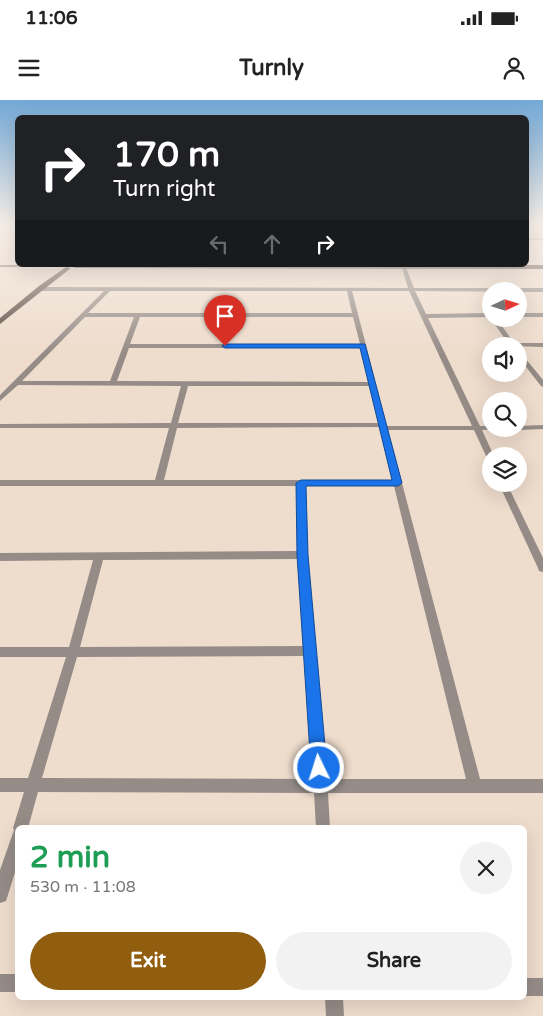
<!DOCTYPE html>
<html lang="en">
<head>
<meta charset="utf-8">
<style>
	:root { --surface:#fff; --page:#f2f2f2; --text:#222; --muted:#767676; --accent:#915d0f }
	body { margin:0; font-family:"Varela Round",sans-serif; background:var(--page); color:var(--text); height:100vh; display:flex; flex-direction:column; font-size:19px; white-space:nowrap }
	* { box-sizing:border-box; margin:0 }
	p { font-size:16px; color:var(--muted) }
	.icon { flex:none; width:28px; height:28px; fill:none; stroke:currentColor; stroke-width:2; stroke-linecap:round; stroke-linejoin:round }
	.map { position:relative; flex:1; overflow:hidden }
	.side { position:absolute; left:15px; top:725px; width:512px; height:175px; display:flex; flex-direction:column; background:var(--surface); border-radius:8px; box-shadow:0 5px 20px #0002 }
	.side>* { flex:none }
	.hud { position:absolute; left:15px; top:15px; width:514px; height:152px; border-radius:8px; box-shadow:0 5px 20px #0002; background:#202124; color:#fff; overflow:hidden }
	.needle { width:32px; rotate:86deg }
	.buttons { position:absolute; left:482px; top:182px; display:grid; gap:10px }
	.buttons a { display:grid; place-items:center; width:45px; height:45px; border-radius:50%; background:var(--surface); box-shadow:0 5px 20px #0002; font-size:25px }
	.pin { position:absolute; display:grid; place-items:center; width:42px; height:42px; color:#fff; margin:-51px -21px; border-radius:50% 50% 50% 0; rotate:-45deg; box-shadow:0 0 5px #0007 }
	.pin .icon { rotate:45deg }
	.me { position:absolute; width:55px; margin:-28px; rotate:356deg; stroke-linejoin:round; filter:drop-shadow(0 0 4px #0008) }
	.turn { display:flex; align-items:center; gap:18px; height:105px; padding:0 15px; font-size:22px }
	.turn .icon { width:65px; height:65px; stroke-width:2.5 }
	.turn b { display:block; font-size:35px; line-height:42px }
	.lanes { display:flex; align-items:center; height:48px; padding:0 15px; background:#0003; justify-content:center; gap:25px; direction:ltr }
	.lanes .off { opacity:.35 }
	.round { display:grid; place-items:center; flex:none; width:52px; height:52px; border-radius:26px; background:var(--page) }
	.head { display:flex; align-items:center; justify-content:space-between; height:85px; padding:0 15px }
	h1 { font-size:30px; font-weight:700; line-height:38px; color:#1e9e55 }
	.button { display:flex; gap:10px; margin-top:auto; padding:10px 15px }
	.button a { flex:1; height:58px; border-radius:30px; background:var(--accent); color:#fff; font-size:20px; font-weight:700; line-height:58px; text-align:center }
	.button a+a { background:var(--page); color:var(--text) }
	.status { display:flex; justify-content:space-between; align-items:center; height:35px; padding:0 25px; background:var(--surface); direction:ltr }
	.status svg { height:14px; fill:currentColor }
	header { display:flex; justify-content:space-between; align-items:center; height:65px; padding:0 15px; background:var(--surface); font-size:22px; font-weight:700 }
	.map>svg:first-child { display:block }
</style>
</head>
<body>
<div class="status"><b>11:06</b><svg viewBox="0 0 49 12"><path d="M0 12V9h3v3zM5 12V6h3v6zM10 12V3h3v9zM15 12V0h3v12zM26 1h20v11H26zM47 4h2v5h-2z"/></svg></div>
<header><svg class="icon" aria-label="menu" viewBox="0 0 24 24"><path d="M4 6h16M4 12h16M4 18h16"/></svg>Turnly<svg class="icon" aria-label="person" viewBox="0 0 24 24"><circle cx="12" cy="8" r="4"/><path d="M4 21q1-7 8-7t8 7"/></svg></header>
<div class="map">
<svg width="543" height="916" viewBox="0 0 543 916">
	<rect width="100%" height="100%" fill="#eedccc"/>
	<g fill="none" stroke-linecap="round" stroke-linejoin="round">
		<g fill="#958c87" fill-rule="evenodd">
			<rect x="526" y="138" width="17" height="2"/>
			<path d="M401,165h4l9,23h129v4l-128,-1 11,23 65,-1v4l-63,1 52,108h11v3h3l-12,1 12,26h-3v4l-4,-2 -13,-28h-86l92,349h63v14h-215l2,35h-14l-2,-35 -276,-1 -10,36h-10v35l-12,38 -6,2v-33l14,-40 -1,-2 11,-36h-24v-14h28l38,-121h-66v-10h69l24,-87 -93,1v-8l298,-2 -1,-65h-297v-6h155l14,-52h-169v-4l171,-1 10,-37 -163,-1 -18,16v-6l104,-104h-63l-3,-2 3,-2 367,1zM110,191h237l5,22h-264zM352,191h57l63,135h-85zM85,217h49l-24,64h-88zM140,217h213l7,27h-230zM129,248h232l8,34 -252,-1zM188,286h182l9,37h-201zM380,327l13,53h-229l13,-52zM305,386h89l72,293h-139l-19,-224zM298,459l7,87 -225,1 23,-87zM305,556l8,123 -271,-1 35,-121z"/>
			<rect x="519" y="213" width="24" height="4"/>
			<polygon points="491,219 497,219 514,243 543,243 543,247 510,246"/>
			<polygon points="519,252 521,253 543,280 543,287 541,286 519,258"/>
			<polygon points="543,325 543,329 519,330 516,329 519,329 519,326"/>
			<polygon points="499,384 507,384 543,458 543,472 539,471 538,468"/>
			<rect x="0" y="874" width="18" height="18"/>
			<rect x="525" y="878" width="18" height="18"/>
			<polygon points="325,898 343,898 344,916 326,916"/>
		</g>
		<polygon fill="#70645d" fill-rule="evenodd" points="0,165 54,165 54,166 52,167 0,167"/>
		<g fill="#574840" fill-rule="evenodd">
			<polygon points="72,165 543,165 543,169 74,168"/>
			<polygon points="66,167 71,168 0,224 0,218 39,186"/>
		</g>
	</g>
	<linearGradient id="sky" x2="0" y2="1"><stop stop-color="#73a8d6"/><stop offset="0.49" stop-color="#f7efe8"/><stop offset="1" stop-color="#f7efe8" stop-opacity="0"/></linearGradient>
	<rect width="543" height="254" fill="url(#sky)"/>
	<polygon fill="#1a73e8" stroke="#114b97" points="365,244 402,383 398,386 306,386 308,455 327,668 324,673 319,676 313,673 311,668 297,455 296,383 301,380 392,380 360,248 225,248 222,246 225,244"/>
</svg>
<div class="buttons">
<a><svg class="needle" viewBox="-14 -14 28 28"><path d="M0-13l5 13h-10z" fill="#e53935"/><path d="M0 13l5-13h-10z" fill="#767676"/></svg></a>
<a><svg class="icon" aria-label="sound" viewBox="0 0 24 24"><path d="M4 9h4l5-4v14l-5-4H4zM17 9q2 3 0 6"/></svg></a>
<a><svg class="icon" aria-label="search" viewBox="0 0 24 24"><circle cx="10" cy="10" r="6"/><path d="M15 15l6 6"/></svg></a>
<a><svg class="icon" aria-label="layers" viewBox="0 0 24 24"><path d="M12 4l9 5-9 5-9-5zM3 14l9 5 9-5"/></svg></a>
</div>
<div class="pin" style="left:225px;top:246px;background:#d93025"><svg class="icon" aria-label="arrive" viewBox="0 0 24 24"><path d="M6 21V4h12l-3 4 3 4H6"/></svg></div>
<svg class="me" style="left:319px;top:668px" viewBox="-20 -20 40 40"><circle r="17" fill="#1a73e8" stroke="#fff" stroke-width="3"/><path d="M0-11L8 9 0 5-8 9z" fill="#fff"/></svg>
<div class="hud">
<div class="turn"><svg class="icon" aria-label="right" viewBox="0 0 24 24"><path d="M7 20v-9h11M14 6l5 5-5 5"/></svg><div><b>170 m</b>Turn right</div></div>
<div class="lanes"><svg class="icon off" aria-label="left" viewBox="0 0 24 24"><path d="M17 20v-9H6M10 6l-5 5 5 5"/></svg><svg class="icon off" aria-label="ahead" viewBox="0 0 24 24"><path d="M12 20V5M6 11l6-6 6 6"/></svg><svg class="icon" aria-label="right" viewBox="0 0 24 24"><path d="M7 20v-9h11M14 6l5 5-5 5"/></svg></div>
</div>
<section class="side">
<div class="head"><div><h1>2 min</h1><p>530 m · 11:08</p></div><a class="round"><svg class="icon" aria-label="close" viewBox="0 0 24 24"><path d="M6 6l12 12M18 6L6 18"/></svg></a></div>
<div class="button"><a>Exit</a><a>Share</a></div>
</section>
</div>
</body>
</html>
